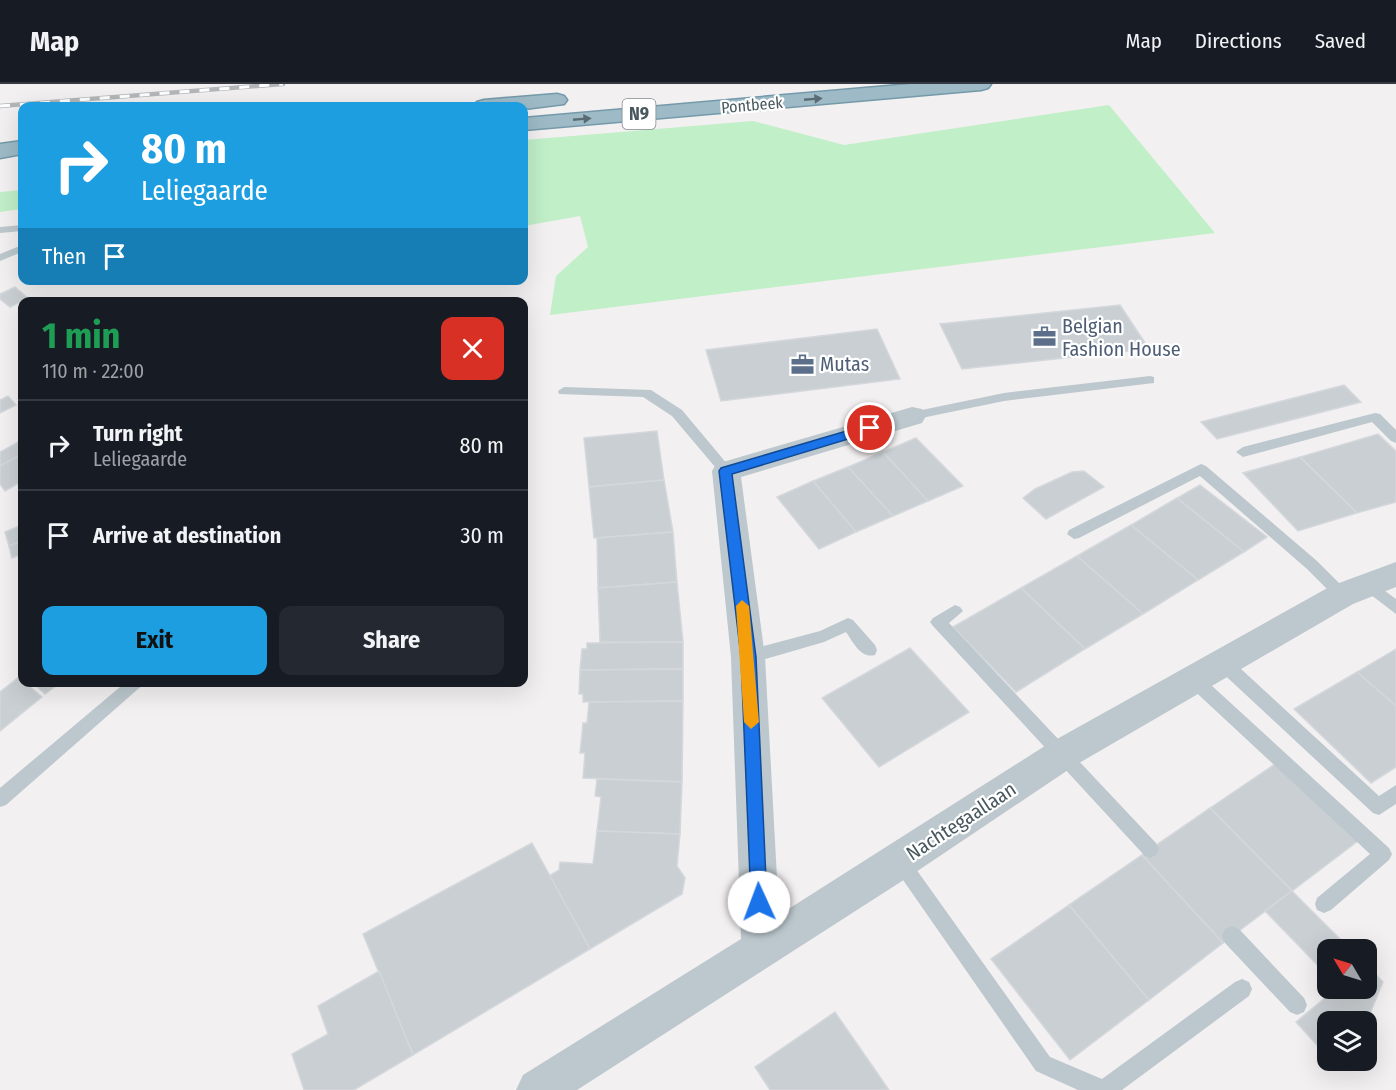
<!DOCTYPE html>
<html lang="en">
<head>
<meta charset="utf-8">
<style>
	:root { --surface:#171b24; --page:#242831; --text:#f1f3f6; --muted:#9ea1a6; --line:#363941; --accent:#1c9ee1 }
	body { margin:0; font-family:"Fira Sans Condensed",sans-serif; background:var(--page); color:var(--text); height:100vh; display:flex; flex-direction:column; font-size:22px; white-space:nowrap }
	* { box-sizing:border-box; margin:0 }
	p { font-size:20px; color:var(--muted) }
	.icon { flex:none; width:33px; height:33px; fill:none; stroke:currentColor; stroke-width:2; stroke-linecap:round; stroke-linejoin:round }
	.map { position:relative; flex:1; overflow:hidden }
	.drawer { position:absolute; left:18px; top:213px; width:510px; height:390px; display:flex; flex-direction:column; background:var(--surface); border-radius:12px; box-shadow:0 6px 24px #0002 }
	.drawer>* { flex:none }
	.top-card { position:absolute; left:18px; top:18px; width:510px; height:183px; border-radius:12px; box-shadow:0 6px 24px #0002; background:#1c9ee1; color:#fff; overflow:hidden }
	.needle { width:39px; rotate:308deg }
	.tools { position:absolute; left:1317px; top:855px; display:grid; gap:12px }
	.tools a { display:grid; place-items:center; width:60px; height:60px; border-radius:12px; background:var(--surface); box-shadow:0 6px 24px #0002; font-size:30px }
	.pin { position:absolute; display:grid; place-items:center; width:51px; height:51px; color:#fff; margin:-26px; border:3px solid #fff; border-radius:50%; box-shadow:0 2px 6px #0007 }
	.me { position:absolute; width:66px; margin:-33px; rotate:358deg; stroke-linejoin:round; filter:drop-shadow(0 0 4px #0008) }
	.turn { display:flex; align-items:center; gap:21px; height:126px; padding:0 24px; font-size:27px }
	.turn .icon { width:78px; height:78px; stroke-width:2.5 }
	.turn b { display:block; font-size:42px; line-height:51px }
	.then { display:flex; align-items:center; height:57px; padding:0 24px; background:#0003; gap:12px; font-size:22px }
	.round { display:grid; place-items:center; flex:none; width:63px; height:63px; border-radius:12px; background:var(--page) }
	.head { display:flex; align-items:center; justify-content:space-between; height:102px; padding:0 24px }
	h1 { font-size:36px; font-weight:700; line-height:45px; color:#1e9e55 }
	.button { display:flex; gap:12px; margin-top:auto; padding:12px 24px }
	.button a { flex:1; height:69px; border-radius:12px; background:var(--accent); color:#111; font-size:24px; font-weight:700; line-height:69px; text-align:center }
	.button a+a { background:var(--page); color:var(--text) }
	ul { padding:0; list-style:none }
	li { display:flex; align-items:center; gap:18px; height:90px; padding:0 24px; border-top:2px solid var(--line) }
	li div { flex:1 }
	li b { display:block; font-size:22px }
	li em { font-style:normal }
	header { display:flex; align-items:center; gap:36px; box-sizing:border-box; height:84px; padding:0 30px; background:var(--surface); border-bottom:2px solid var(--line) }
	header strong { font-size:28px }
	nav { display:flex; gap:33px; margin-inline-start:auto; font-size:21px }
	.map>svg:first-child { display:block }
</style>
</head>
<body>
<header>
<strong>Map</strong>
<nav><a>Map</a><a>Directions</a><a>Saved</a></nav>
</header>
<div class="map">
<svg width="1396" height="1006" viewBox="0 0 1396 1006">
	<rect width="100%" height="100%" fill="#f3f0f1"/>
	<g fill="#c0efc8">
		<polygon points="1109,21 1215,149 550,231 556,192 588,163 580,132 524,142 524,56 753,37 844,61"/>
		<polygon points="22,106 22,125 0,128 0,108"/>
	</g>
	<g fill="#cacfd3" stroke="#d4d8dc" stroke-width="1.5">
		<polygon points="15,203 28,214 10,223 0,215 0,210"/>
		<polygon points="1120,221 1149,265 962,285 940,240"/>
		<polygon points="877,245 900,295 721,317 706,266"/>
		<polygon points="1344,301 1361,318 1217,355 1201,338"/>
		<polygon points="8,312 16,321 0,329 0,316"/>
		<polygon points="657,347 664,396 589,403 584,354"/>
		<polygon points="1378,350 1396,367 1396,418 1357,429 1300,373"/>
		<polygon points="916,354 963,402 928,417 883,368"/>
		<polygon points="22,356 22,370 0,382 0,368"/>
		<polygon points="883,368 928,417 893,432 848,383"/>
		<polygon points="22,370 22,397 5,407 0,400 0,382"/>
		<polygon points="1300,373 1357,429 1298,447 1243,389"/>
		<polygon points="848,383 893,432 856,448 813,397"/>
		<polygon points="1084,387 1104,403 1046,435 1023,414 1035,405 1072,388"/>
		<polygon points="664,396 673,448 594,454 589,403"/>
		<polygon points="813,397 856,448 819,465 777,413"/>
		<polygon points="1200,401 1267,453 1244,468 1177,414"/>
		<polygon points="1177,414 1244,468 1198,496 1131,441"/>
		<polygon points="22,441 22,457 9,462 5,448"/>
		<polygon points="1131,441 1198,496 1143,530 1077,472"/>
		<polygon points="673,448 677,498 598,504 597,454"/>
		<polygon points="22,457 22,470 12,474 9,462"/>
		<polygon points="1077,472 1143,530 1085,565 1021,504"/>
		<polygon points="677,498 683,558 600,558 598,504"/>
		<polygon points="1021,504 1085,565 1016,608 953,543"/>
		<polygon points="683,558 683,585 580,586 582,565 587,565 587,559"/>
		<polygon points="910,564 969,628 879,683 822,614"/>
		<polygon points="1396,565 1396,622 1357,588"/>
		<polygon points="683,585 683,617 583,618 583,610 579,610 580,586"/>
		<polygon points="1357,588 1396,622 1396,683 1371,699 1294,625"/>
		<polygon points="19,593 42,613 0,647 0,608"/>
		<polygon points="32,598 61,598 45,610"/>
		<polygon points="683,617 682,698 583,694 585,669 580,669 583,639 587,639 589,618"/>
		<polygon points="1275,680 1358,757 1292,807 1210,724"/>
		<polygon points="597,695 682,698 680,750 597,747 601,713 595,712"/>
		<polygon points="1210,724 1292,807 1223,859 1142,771"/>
		<polygon points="597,747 680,750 677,782 685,794 682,810 590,865 549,792 559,786 560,778 593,780"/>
		<polygon points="532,759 590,865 413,971 363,850"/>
		<polygon points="1142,771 1223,859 1149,916 1069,821"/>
		<polygon points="1292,807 1351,866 1328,866 1328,892 1265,827"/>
		<polygon points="1069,821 1149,916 1070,976 991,875"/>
		<polygon points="1366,881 1383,898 1366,939 1328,938 1328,973 1296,938 1337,904 1366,904"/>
		<polygon points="379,887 413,971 354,1006 304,1006 292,970 328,950 318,922"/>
		<polygon points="835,928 889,1006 770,1006 755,983"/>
	</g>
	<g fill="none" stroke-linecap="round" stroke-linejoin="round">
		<defs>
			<g id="trunk">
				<polygon points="911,0 991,0 988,4 981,6 524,46 524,34"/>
				<polygon points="557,10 564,12 567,16 564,20 524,25 524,22 474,22 477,18 484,16"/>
				<polygon points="22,57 22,70 0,74 0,60"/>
			</g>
		</defs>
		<use href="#trunk" stroke="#749aaa" stroke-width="3"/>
		<g fill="#bcc8cd" fill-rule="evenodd">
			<polygon points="22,141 22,147 0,149 0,143"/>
			<polygon points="22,161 22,168 0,177 0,170"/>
			<polygon points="1150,292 1154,293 1154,299 1004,317 912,336 905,332 912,328 1004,309"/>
			<polygon points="564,303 651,306 682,326 733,387 726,392 721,390 672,332 643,313 559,310 558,307"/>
			<polygon points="1375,329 1380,330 1396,346 1396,359 1391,357 1372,338 1243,373 1236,368 1243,363"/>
			<polygon points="1201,380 1206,382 1317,477 1347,507 1350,511 1347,515 1337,515 1307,485 1200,392 1079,454 1074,455 1067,450 1069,446"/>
			<polygon points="1367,494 1396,515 1396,530 1362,504 1360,500 1362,496"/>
			<polygon points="955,521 960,523 963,527 949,539 1156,759 1159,765 1156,771 1150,774 1144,771 933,542 930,538 933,534"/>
			<path d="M848,534l5,2 22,25 2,5 -2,5c-14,4 -22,-13 -29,-23l-22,10 -76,22 -6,-2 -2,-5 2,-5 78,-21z"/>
			<polygon points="1222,571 1228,573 1379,712 1396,701 1396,720 1379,731 1373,729 1216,583 1214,578 1216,573"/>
			<polygon points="1193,588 1199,590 1389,764 1392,770 1389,776 1331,826 1324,829 1317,826 1315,820 1317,814 1370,770 1187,600 1185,595 1187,590"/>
			<polygon points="126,598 146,598 6,721 0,723 0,704"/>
			<polygon points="900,768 906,771 1050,973 1102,995 1235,898 1242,895 1249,898 1252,905 1249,912 1122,1006 1078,1006 1036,987 894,783 891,777 894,771"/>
			<polygon points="1232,842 1239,845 1304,914 1307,921 1304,928 1297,931 1290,928 1225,859 1222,852 1225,845"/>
		</g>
		<polygon fill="#bcc8cd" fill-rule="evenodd" points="912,323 922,325 926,332 922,339 741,393 765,573 779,831 1048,660 1331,502 1396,478 1396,503 1353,520 1074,682 913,790 577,1006 516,1006 523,991 741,855 731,573 712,387 716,380"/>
		<use href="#trunk" fill="#9dbac6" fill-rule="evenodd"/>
		<defs>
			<polyline id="rail" points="0,22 283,0"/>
		</defs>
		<use href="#rail" stroke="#b3b7ba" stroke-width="4.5"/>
		<use href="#rail" stroke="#fff" stroke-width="3" stroke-dasharray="10" stroke-linecap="butt"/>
	</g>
	<defs><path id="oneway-solid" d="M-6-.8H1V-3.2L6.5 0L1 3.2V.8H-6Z" transform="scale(1.5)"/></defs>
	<g fill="#596c73">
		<use href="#oneway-solid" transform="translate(813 15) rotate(-5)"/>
		<use href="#oneway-solid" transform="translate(582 35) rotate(-5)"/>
	</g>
	<polygon fill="#1a73e8" stroke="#114b97" stroke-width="1.5" points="870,340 876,344 875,347 732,390 756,573 767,818 765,824 759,827 753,824 751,818 741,573 719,387 721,384"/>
	<polygon fill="#f59e0b" points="742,516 749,522 759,638 751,645 744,638 736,522"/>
	<defs>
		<symbol id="office-bare" viewBox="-9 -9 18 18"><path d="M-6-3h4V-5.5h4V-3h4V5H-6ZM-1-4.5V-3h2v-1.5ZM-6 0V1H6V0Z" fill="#5c6f8a" stroke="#fff" stroke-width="2.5" paint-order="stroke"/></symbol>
	</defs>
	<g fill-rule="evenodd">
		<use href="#office-bare" x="1028" y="236" width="33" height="33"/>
		<use href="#office-bare" x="786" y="264" width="33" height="33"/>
	</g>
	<g text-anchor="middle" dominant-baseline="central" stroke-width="4.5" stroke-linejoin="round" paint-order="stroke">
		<g font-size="16" fill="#48585e" stroke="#fff">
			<text transform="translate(752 21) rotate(-5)">Pontbeek</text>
		</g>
		<rect fill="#fff" stroke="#7f8a8e" stroke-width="1.5" x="622.5" y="15" width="33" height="30" rx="4.5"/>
		<g font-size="18" font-weight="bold" fill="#48585e">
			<text x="639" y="30">N9</text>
		</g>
		<g font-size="20" fill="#4e5e75" stroke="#fff" text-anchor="start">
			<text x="1062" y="242">Belgian<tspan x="1062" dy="23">Fashion House</tspan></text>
			<text x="820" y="280">Mutas</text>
		</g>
		<g font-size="20" fill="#48585e" stroke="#fff">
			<text transform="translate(961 737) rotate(-33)">Nachtegaallaan</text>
		</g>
	</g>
</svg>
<div class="tools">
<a><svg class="needle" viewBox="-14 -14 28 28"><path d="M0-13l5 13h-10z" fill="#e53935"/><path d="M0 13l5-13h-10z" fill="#9ea1a6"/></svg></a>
<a><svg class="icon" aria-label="layers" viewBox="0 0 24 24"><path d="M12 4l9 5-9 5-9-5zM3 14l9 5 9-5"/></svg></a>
</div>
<div class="pin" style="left:870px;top:344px;background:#d93025"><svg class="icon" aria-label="arrive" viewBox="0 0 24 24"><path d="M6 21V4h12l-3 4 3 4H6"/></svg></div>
<svg class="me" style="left:759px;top:818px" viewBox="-20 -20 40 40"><circle r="19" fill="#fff"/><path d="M0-13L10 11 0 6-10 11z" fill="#1a73e8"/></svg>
<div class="top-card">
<div class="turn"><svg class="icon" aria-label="right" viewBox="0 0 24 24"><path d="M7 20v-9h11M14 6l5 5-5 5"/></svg><div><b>80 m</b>Leliegaarde</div></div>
<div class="then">Then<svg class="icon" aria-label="arrive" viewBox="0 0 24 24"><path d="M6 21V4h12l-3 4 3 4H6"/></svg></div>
</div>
<section class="drawer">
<div class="head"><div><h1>1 min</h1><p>110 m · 22:00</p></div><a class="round" style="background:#d93025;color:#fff"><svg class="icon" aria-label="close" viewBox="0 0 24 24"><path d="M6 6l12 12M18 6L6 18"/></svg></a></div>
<ul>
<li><svg class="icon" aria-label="right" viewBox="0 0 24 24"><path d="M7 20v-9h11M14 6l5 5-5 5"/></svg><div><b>Turn right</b><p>Leliegaarde</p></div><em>80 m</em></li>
<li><svg class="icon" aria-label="arrive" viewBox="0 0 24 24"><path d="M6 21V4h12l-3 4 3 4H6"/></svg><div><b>Arrive at destination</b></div><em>30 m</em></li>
</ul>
<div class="button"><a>Exit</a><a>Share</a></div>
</section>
</div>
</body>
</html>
